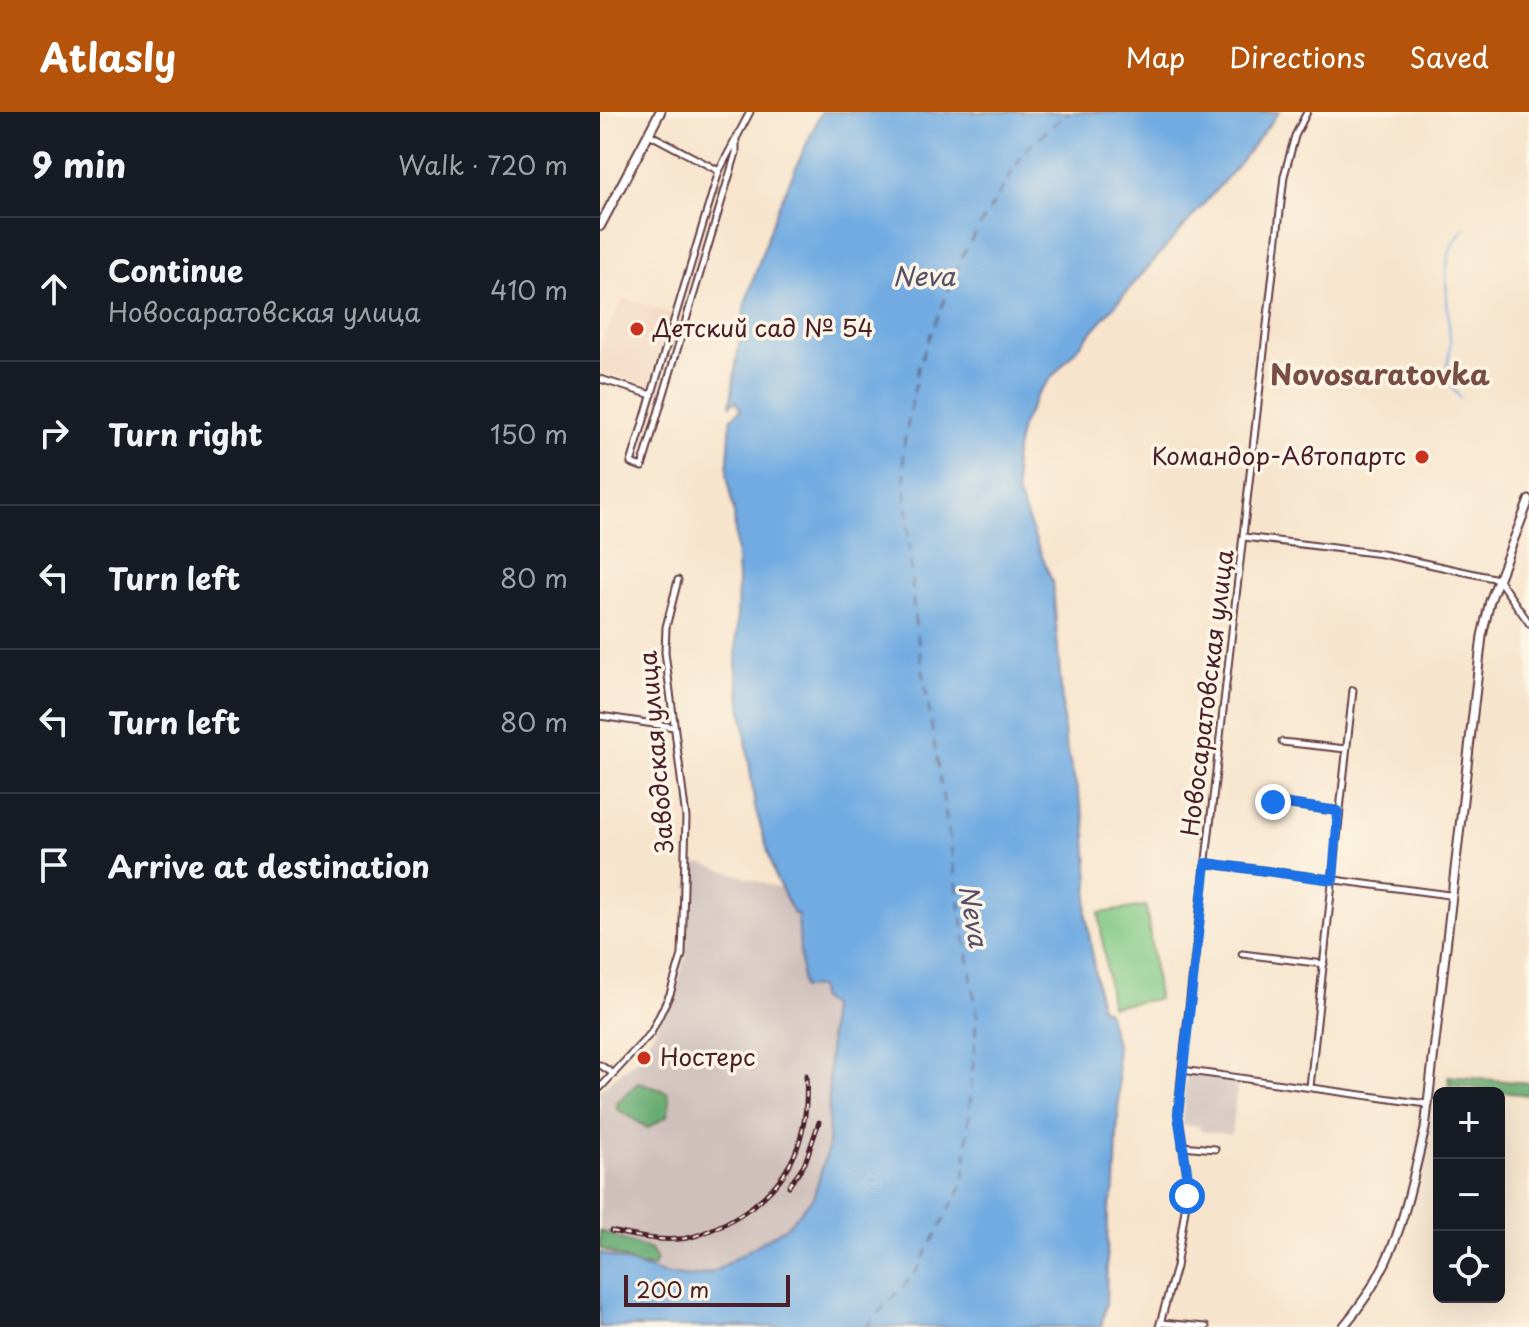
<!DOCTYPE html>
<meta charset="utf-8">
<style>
body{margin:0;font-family:"Playpen Sans",sans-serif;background:#20242c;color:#f1f3f6}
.controls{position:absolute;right:24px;bottom:24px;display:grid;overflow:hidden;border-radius:12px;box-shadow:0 8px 32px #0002}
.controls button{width:72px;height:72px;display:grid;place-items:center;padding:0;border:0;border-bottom:2px solid #363941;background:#171b24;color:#f1f3f6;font:40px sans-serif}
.scale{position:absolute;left:24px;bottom:20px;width:166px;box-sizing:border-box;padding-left:8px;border:4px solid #4a1f2b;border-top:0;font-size:22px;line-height:28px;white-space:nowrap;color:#4a1f2b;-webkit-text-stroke:6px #fcf5e5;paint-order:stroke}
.stop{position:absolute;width:24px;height:24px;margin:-18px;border:6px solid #1a73e8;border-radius:50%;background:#fff}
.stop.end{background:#1a73e8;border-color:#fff;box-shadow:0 2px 8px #0008}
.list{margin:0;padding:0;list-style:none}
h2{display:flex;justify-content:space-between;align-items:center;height:104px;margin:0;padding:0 32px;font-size:34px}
h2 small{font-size:26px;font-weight:400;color:#9ea1a6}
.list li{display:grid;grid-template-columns:52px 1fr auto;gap:24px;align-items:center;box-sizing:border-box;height:144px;padding:0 32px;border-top:2px solid #363941}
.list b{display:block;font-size:30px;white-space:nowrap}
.list p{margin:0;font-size:26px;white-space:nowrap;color:#9ea1a6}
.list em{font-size:26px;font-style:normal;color:#9ea1a6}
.icon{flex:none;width:44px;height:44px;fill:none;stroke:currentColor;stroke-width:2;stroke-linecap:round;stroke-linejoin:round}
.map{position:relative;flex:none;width:929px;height:1215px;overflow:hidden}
header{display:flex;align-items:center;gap:48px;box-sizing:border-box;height:112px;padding:0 40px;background:#b45309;color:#fff}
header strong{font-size:38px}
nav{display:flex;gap:44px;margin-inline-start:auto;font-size:28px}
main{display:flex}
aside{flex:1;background:#171b24}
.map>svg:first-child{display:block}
.built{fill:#f3d4bf}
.industrial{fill:#cfc0bb}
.green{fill:#80c885;stroke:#657458;stroke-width:2}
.forest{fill:#68ac72;stroke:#59664e;stroke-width:2}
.water{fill:#71abe1;stroke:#5e6586;stroke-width:2}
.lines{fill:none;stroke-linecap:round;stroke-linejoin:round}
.stream{stroke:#71abe1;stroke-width:2}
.ferry{stroke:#58506b;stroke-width:2;stroke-dasharray:10 8;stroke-linecap:butt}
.minor-casing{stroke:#643d43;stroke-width:9}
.secondary-casing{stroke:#643d43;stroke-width:11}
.primary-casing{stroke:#643d43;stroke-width:12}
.minor{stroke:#fff;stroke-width:5}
.secondary{stroke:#fff;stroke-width:7}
.primary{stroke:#fff;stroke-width:8}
.rail-casing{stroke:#4a1f2b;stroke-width:5}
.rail{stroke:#fcf5e5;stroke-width:2;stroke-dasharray:6;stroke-linecap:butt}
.route{stroke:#1a73e8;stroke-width:10}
.poi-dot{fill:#c8321e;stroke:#fcf5e5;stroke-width:3}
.labels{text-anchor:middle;stroke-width:7;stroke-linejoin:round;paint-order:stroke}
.poi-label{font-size:24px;fill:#4a1f2b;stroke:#fcf5e5;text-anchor:start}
.street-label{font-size:24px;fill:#4a1f2b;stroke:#fcf5e5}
.water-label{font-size:26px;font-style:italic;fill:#58506b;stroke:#fcf5e5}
.quarter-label{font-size:28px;font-weight:bold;fill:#784d44;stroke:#fcf5e5}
</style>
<header>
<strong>Atlasly</strong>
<nav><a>Map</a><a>Directions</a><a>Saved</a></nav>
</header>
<main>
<aside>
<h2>9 min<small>Walk · 720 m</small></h2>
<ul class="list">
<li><svg class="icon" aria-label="ahead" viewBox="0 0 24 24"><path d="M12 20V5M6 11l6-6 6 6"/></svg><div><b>Continue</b><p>Новосаратовская улица</p></div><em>410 m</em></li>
<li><svg class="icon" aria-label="right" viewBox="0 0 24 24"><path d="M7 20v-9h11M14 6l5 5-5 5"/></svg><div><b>Turn right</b></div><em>150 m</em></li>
<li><svg class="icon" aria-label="left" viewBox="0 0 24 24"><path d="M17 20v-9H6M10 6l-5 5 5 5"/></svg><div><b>Turn left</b></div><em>80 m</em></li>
<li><svg class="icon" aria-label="left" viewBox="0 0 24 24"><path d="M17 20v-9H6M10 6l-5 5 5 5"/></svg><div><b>Turn left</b></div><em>80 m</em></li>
<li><svg class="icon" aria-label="arrive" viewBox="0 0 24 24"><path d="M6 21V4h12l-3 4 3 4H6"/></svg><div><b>Arrive at destination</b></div></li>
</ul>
</aside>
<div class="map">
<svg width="929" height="1215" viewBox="0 0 929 1215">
<rect width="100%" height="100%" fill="#fcf5e5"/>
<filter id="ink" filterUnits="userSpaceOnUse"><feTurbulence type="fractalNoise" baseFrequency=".0125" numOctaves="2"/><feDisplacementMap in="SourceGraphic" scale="16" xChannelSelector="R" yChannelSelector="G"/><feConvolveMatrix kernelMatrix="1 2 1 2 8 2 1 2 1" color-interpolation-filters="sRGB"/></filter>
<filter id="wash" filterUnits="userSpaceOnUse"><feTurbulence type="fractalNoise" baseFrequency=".006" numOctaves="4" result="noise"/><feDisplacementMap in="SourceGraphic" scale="32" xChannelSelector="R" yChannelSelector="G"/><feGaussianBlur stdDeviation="1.8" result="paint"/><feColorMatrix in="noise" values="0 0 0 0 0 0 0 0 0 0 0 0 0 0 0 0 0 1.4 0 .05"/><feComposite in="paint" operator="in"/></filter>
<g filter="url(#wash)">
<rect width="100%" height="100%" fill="#f7e4cc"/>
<path class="built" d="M24 186 71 202 50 273 0 259V233Z"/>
<g class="industrial">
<path d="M101 751 185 778 194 802 198 801 202 875H220L230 894 231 990 228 1036 213 1086 185 1116 113 1160 91 1165 63 1162 0 1141V978L39 945 74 884 86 844 90 757Z"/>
<path d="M587 962 638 968 631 1022 600 1019V1014L582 1013Z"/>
</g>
<path class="green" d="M546 794 558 887 511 894 499 801Z"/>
<g class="forest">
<path d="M848 964 929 971V983L849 973Z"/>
<path d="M39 970 67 980 70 990 67 1004 48 1016 17 997V991Z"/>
<path d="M0 1119 51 1138 57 1148 53 1155 40 1154 0 1136Z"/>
</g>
<path class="water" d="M221 0H679L637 54 438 281 421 315 414 348 417 380 453 472 465 630 485 709 489 770 486 802 500 895 507 899 516 932 519 978 515 1075 508 1100 506 1192 501 1215H0V1141L63 1162 91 1165 113 1160 185 1116 213 1086 228 1036 230 894 220 887 219 875 202 876 198 802H194L175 764 155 695 136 553 138 466 134 401 127 362 131 307 141 297 136 289 130 293 145 192 177 97Z"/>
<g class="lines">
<path class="stream" d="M860 286C856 280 848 272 847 265 845 256 850 244 850 234 851 198 833 141 866 116"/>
<path class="ferry" d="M266 1215 316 1160 364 1070 377 901 314 503 303 337 319 252 362 144 426 37 469 0"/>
</g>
</g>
<g filter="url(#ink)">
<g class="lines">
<defs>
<g id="minor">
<path d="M49 22 119 59"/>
<path d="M136 29V41L42 355 31 351 119 59 150 0"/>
<path d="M0 267 52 283"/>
<path d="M644 425 782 442 898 467 929 511"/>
<path d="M0 604 74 615"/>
<path d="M682 630 746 637"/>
<path d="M673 690 738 699"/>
<path d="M606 751 849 783"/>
<path d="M642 842 724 852"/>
<path d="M0 953 14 962"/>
<path d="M582 958 827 992"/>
<path d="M710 975 753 578"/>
<path d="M0 976 51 921 70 882 82 843 86 706 65 540 66 515 78 468"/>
<path d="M582 1034 615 1037"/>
<path d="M561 1211 606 1215"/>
<path d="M559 1215 576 1155 587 1084 588 1067 578 1002 582 958 684 64 695 24 707 0"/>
</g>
<path id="secondary" d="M743 1215C799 1149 805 1097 825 1017L882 524 890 489 929 388"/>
<path id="primary" d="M0 114 60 0"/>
</defs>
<use href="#minor" class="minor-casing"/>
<use href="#secondary" class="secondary-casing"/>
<use href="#primary" class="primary-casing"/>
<use href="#minor" class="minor"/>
<use href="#secondary" class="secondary"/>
<use href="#primary" class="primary"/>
<defs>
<g id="rail">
<path d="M189 1074 205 1051 219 1010"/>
<path d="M11 1119C33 1124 56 1129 79 1127 95 1126 111 1118 126 1111 188 1078 210 1032 206 963"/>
</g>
</defs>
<use href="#rail" class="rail-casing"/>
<use href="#rail" class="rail"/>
</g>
</g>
<g class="lines" filter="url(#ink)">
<path class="route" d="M587 1084 588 1067 578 1002 606 751 733 768 738 699 673 690"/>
</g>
<g class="poi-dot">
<circle cx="37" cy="217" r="8"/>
<circle cx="822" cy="345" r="8"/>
<circle cx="44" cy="946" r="8"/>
</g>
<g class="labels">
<g class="poi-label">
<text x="53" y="225">Детский сад № 54</text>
<text x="806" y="353" text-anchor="end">Командор-Автопартс</text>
<text x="60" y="954">Ностерс</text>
</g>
<g class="street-label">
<text transform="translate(608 581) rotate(-83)" y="8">Новосаратовская улица</text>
<text transform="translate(57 640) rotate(-95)" y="8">Заводская улица</text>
</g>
<g class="water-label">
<text x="324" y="174">Neva</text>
<text transform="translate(373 804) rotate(80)" y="9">Neva</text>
</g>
<g class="quarter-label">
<text x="780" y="273">Novosaratovka</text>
</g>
</g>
</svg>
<div class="controls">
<button>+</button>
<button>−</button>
<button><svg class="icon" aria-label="locate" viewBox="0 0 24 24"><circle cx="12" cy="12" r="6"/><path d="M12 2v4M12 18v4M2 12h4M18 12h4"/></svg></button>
</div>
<div class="scale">200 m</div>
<div class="stop" style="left:587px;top:1084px"></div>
<div class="stop end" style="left:673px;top:690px"></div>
</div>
</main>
